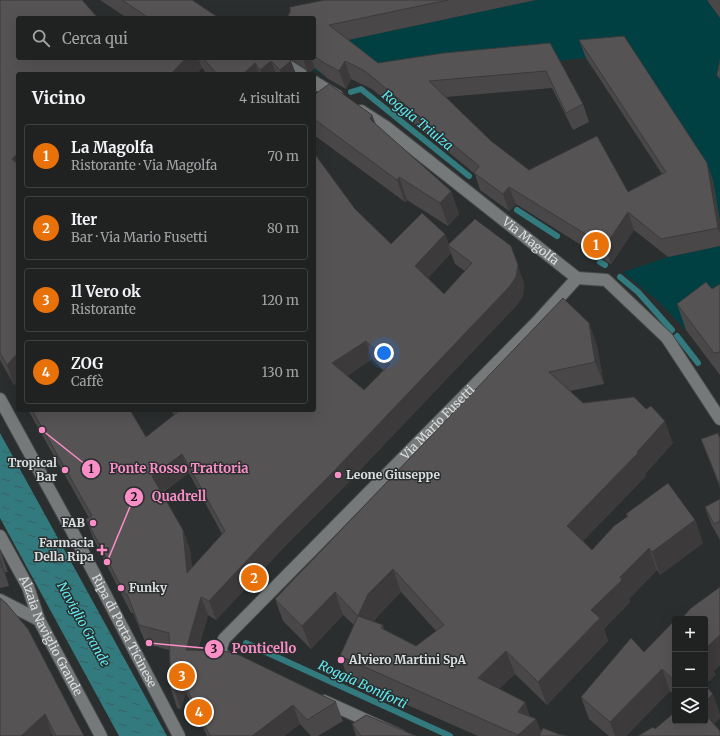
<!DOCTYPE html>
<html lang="it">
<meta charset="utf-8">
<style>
body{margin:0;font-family:Merriweather,serif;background:#282a2a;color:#f1f3f6}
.controls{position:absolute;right:12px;bottom:12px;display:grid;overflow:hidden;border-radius:4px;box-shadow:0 4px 16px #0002}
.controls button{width:36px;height:36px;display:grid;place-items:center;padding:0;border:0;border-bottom:1px solid #3d3f40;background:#202222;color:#f1f3f6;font:20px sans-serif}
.you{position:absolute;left:384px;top:353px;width:14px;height:14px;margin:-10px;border:3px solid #fff;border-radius:50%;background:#1a73e8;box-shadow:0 0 0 6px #1a73e833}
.badge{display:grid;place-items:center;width:26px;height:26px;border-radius:50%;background:#8bbbb9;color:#fff;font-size:13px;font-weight:700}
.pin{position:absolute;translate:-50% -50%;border:2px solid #fff;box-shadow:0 1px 4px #0006}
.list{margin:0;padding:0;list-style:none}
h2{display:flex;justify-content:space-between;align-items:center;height:52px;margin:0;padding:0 16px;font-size:17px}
h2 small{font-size:13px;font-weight:400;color:#a2a4a5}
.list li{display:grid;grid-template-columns:26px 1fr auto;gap:12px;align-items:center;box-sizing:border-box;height:64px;margin:0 8px 8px;padding:0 8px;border:1px solid #3d3f40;border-radius:4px}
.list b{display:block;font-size:15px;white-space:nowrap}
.list p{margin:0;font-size:13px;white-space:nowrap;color:#a2a4a5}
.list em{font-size:13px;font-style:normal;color:#a2a4a5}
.icon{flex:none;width:22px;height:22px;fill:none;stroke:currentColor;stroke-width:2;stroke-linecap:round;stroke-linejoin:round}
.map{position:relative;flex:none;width:720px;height:736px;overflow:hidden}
.search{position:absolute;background:#202222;box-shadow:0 4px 16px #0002;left:16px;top:16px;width:300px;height:44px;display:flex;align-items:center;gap:10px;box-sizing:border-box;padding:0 14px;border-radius:4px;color:#a2a4a5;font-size:15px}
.panel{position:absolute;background:#202222;box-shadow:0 4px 16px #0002;left:16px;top:72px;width:300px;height:340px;border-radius:4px}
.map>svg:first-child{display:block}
.green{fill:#004043}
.water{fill:url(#water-ripples)}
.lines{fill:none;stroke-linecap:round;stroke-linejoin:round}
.stream{stroke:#327a7e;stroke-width:6}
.minor-casing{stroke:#484b4b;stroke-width:14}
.minor{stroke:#757979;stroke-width:12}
.wall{fill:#4a4748;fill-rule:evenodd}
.shaded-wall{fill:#3c3a3b}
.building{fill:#565354;stroke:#3c3a3b;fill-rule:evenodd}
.poi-dot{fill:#fa8fc7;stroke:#2a2e2e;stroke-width:1.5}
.labels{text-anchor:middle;stroke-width:3;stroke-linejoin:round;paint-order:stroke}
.street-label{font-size:12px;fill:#dde0e0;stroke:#2a2e2e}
.poi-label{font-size:12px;font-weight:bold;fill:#dde0e0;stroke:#2a2e2e;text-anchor:end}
.water-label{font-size:13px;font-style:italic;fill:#5febf2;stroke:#2a2e2e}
.leader{fill:none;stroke:#fa8fc7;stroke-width:1.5}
.callout-dot{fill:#fa8fc7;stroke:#2a2e2e;stroke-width:1.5}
.mark-label{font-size:12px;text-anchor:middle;font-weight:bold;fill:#111}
.callout-label{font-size:13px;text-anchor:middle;font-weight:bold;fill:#fa8fc7;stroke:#2a2e2e;stroke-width:3;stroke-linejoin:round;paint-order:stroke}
</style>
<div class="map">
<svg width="720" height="736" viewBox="0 0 720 736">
<defs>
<pattern id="water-ripples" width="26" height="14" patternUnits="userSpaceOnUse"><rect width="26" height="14" fill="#327a7e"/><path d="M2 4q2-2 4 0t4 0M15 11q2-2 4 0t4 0" fill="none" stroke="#396163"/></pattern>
</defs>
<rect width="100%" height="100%" fill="#2a2e2e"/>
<g class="green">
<path d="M536 0H707L720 18V223L631 53 557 61 333 64 325 76 304 64 314 58 315 47Z"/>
<path d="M720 246V305L686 330 658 301 623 272 668 257Z"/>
</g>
<path class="water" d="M0 433 167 736H119L0 518Z"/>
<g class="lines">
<g class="stream">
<path d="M351 92 361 89 469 176"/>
<path d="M517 210 557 236"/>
<path d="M600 262 605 265"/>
<path d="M620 277 638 292 672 330"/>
<path d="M677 336 698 363"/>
<path d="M246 643 450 736"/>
</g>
<defs>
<g id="minor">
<path d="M275 58 301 74"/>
<path d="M314 82 337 96"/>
<path id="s1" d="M361 111 386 127 577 278 606 280 667 338 720 419"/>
<path id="s2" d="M0 399 71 529 179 736"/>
<path id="s3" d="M0 536 28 587 39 620 101 736"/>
<path d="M0 600 39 620"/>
<path id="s4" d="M232 660 222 655 221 648 224 639 537 322 577 278"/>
<path d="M324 701 401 736"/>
</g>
</defs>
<use href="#minor" class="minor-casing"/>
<use href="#minor" class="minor"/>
</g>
<g class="wall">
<path d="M0 0 18 58H286L296 74H207L202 68 196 74H18V388L16 383 14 385 0 360Z"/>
<path d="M100 0H192L219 18H127Z"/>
<path d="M325 0H536L348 40 378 63 550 43 583 104 589 122 573 130 552 88 446 97 491 141 529 170 628 192 662 174 586 58 579 40 713 180 720 222V246L668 257 634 230 611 264 516 204 509 211 480 190 475 174 372 89 351 79 346 89 327 78 315 68 308 73 305 68 289 58H314V18Z"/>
<path d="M707 0H720V18Z"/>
<path d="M314 95 372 115 376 125 451 191 459 214 448 226 407 200 405 202 314 135Z"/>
<path d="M355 209 391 244 449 245 511 246 524 284 523 296 517 305 342 489 287 544 216 620 208 615 198 650 336 702 343 721 318 736H311L300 724 284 736H207L186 692 181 709 177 708 171 689 169 650 146 644 133 613H131L93 538 86 519 89 518 28 410H130L146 437 174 415 170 410H314ZM451 253 455 264 465 271 444 294 428 278ZM372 359 383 370 364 390 347 376ZM189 473 222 534 192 568 190 549 183 530 162 493Z"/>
<path d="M720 285V375L686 330 677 304Z"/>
<path d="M589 323 597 346 604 384 570 391 583 403 673 443 645 474 646 476 583 541 592 550 627 517 626 514 695 520 703 543 660 575 657 570 629 599 630 602 604 629 608 641 547 705 515 674 499 689 525 702 529 716 536 719 541 732 558 734 567 736H478L348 679 340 656 354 625 343 615 311 649 283 621 275 599ZM401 592 436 631 416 646 384 630 383 625 374 622 377 617Z"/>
<path d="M720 438V488L701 439Z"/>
<path d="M720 499V540L711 524 705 507Z"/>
<path d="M0 550 8 572H5L9 586 0 588Z"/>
<path d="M0 598 84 736H53L52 734 50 736H0Z"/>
<path d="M675 620V695L670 691 626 736H609L589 719 581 697 644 652Z"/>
<path d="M352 724 416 736H356Z"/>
</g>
<g class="shaded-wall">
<path d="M186 58H198L202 68 196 74H171Z"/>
<path d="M303 58H311L315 68 308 73Z"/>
<path d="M271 61 276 74H262L260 70Z"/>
<path d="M291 61 296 74H281L280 70Z"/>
<path d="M345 61 351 79 346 89 339 71Z"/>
<path d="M255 63 259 74H243Z"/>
<path d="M372 115 381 138 370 119Z"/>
<path d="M18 153V174L12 159Z"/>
<path d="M707 163 713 180 720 222V234L718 228Z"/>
<path d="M399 177 407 200 405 202 397 180Z"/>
<path d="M509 187 516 204 509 211 503 194Z"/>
<path d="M451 191 459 214 448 226 440 203Z"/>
<path d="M628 212 634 230 611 264 605 246Z"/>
<path d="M445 234 450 246 448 245 451 253 422 285 415 266Z"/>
<path d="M511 246 524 284 523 296 517 305 342 489 287 544 216 620 209 601Z"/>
<path d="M589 323 597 346 604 384 595 362Z"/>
<path d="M366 341 372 359 339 382 332 363Z"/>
<path d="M18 353V381L14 385 7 365Z"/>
<path d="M665 421 673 443 645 474 646 476 576 548 567 526 637 452Z"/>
<path d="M182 454 189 473 159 494 152 476Z"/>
<path d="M695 520 703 543 660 575 652 552Z"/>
<path d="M183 530 190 549 194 592 187 573Z"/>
<path d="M649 548 657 570 629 599 630 602 604 629 608 641 547 705 538 682 591 610 620 577Z"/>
<path d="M0 558 5 572 9 586 2 567Z"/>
<path d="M393 569 401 592 377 617 366 638 358 616 368 594Z"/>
<path d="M335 592 343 615 311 649 302 626Z"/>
<path d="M201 597 208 615 192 669 186 650Z"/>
<path d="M720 635V665L714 671 716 675 705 685V649Z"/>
<path d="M506 651 515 674 486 701 478 678Z"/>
<path d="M662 669 670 691 626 736H615L610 722Z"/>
<path d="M179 673 186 692 181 709 174 690Z"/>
<path d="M713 694 720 714V718L712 726 705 716V702Z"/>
<path d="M525 702 532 722 536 719 542 736H518V712Z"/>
<path d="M293 705 300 724 284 736H252Z"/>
<path d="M45 714 52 734 50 736H21Z"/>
</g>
<g class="building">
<path d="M0 0H82L98 18H18V58H186L171 74H18V153L12 159 18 164V353L7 365 0 353Z"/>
<path d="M122 0H192L219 18H148H149Z"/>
<path d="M325 0H448L329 25 378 63 444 53 550 43 583 104 566 113 546 71 429 81 491 141 529 170 597 136 628 192 666 172 579 40 624 36 707 163 718 228 661 239 628 212 605 246 509 187 503 194 474 173 479 166 365 71 345 61 339 71 321 61 314 55V18H287L290 12V7Z"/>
<path d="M203 58H286L291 61 280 70 271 61 260 70 255 63 243 74H217Z"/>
<path d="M720 60V79L717 75Z"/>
<path d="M329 84 372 115 370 119 451 191 440 203 399 177 397 180 314 119V95Z"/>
<path d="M314 153 355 209 391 244 422 213 445 234 415 266 444 294 472 263 448 245 475 219 511 246 518 265 516 277 510 286 335 470 280 525 209 601 201 597 186 650 221 651 235 653 336 702 307 720 293 705 252 736H210L179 673 174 690 171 689 169 633 139 625 127 594H125L86 519 92 516 32 410H130L146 437 179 411 178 410H314ZM366 341 390 364 364 390 332 363ZM182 454 225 531 187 573 183 530 152 476Z"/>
<path d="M706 282 712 289 720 284V352L714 353 677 304Z"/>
<path d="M563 298 589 323 595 362 549 372 583 403 634 397 646 409 651 406 665 421 637 452 638 453 567 526 592 550 614 526 628 516 626 514 668 483 695 520 652 552 649 548 620 577 622 580 591 610 600 618 538 682 506 651 478 678 525 702 518 712 536 719 518 735 340 656 358 616 335 592 302 626 275 599ZM393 569 444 625 416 646 381 628 383 625 358 616 368 594Z"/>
<path d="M18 380V386L16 382Z"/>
<path d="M718 433 720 438V486L701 439Z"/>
<path d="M720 499V521L714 524 705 507Z"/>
<path d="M0 559 2 567H0Z"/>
<path d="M720 587V635L705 649 708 653 705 655V619H681L691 608Z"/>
<path d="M0 598 6 603 28 629 84 736H56L45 714 21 736H0Z"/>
<path d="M675 620V681L662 669 610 722 581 697 631 638 644 652Z"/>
<path d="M705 685 713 694 705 702Z"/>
<path d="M675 712V721H705V714L720 731V736H638L653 727 655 729Z"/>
<path d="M366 715 416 736H361L352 724Z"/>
<path d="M543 728 558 734 567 736H539Z"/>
</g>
<g class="poi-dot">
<circle cx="65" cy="470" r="4"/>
<circle cx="338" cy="475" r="4"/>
<circle cx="93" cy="523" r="4"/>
<path d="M100 544h4v4h4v4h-4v4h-4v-4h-4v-4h4z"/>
<circle cx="121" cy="588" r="4"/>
<circle cx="341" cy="660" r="4"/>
</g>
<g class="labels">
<g class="street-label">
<text dy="4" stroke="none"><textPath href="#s1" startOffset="214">Via Magolfa</textPath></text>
<text dy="4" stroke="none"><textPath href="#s4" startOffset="332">Via Mario Fusetti</textPath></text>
<text dy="4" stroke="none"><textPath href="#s2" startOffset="263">Ripa di Porta Ticinese</textPath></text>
<text dy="4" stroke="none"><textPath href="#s3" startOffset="112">Alzaia Naviglio Grande</textPath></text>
</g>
<g class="poi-label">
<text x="57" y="467">Tropical<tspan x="57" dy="14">Bar</tspan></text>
<text x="346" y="479" text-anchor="start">Leone Giuseppe</text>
<text x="85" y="527">FAB</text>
<text x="94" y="547">Farmacia<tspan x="94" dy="14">Della Ripa</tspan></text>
<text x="129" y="592" text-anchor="start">Funky</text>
<text x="349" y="664" text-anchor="start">Alviero Martini SpA</text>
</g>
<g class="water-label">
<text transform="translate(418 120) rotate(39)" y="5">Roggia Triulza</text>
<text transform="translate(84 624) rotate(61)" y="5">Naviglio Grande</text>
<text transform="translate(363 684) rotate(25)" y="5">Roggia Boniforti</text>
</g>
</g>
<path class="leader" d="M42 430L91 469M107 562L134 497M149 643L214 649"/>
<g class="callout-dot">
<circle cx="42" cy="430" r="4"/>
<circle cx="107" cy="562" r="4"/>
<circle cx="149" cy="643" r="4"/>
<circle cx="91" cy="469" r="10"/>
<circle cx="134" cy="497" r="10"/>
<circle cx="214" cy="649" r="10"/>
</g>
<g class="mark-label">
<text x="91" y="473">1</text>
<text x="134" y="501">2</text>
<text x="214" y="653">3</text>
</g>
<g class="callout-label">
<text x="179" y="473">Ponte Rosso Trattoria</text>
<text x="179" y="501">Quadrell</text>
<text x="264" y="653">Ponticello</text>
</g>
</svg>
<div class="controls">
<button>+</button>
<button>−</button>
<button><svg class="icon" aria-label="layers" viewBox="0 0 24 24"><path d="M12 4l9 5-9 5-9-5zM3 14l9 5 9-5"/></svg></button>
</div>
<div class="you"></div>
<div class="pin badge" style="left:596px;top:245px;background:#e8710a">1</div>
<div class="pin badge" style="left:254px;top:578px;background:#e8710a">2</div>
<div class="pin badge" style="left:182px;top:676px;background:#e8710a">3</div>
<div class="pin badge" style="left:199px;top:712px;background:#e8710a">4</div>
<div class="search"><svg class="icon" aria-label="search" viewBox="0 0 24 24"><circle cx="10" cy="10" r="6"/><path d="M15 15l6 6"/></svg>Cerca qui</div>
<section class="panel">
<h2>Vicino<small>4 risultati</small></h2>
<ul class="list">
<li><span class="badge" style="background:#e8710a">1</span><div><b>La Magolfa</b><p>Ristorante · Via Magolfa</p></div><em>70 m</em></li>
<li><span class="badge" style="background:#e8710a">2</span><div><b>Iter</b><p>Bar · Via Mario Fusetti</p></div><em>80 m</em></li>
<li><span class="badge" style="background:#e8710a">3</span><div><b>Il Vero ok</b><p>Ristorante</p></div><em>120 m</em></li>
<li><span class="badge" style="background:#e8710a">4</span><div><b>ZOG</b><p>Caffè</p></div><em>130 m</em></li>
</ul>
</section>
</div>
